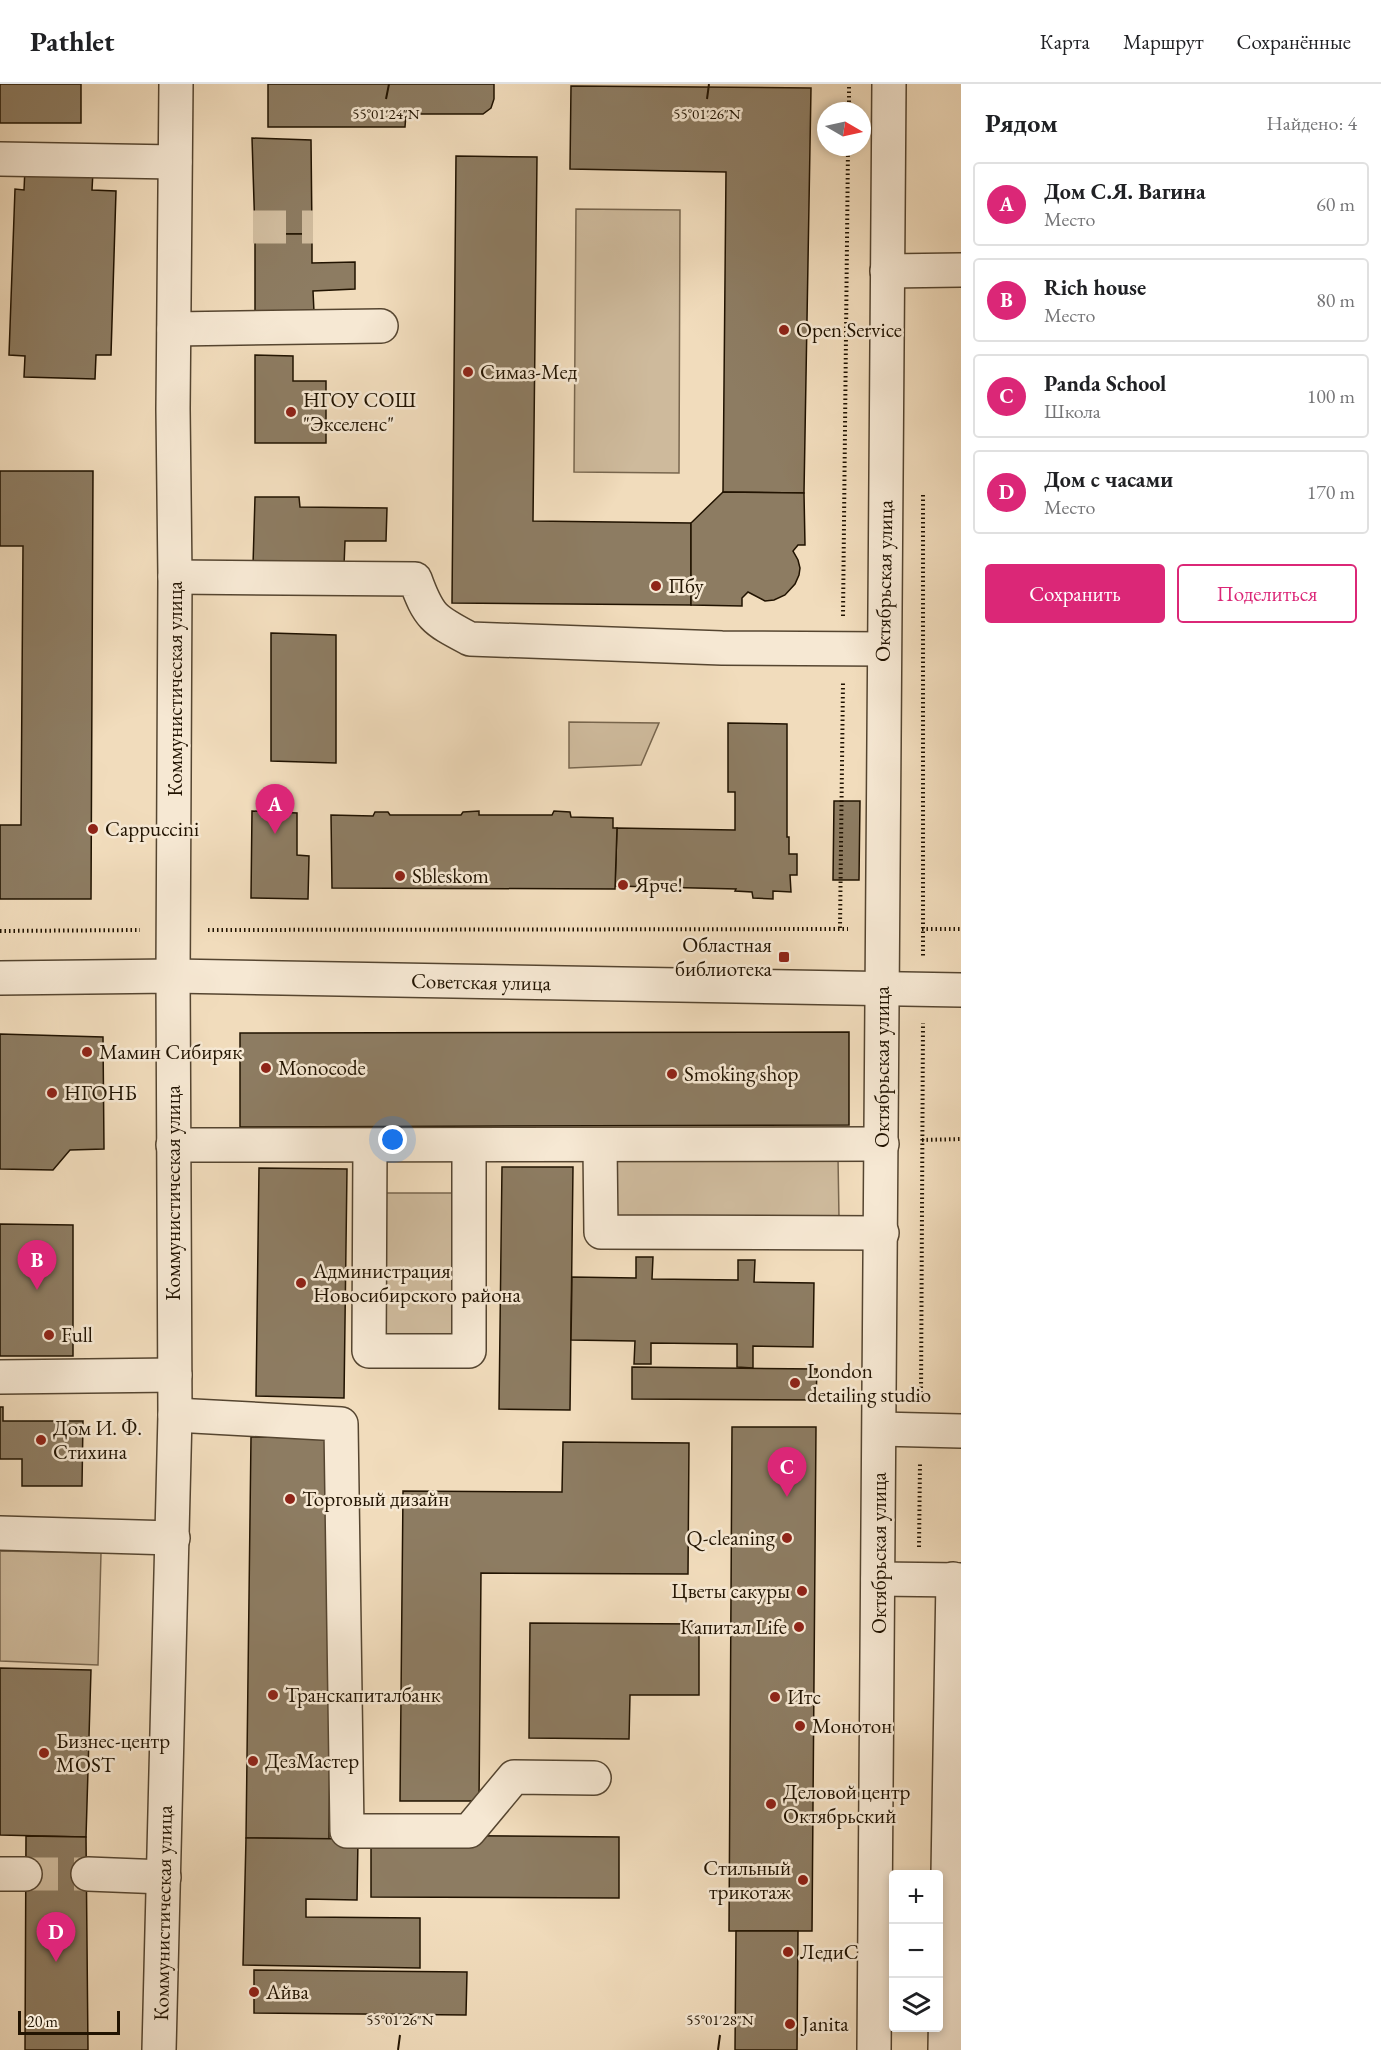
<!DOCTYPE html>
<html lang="ru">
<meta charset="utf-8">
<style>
body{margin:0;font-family:"EB Garamond",serif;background:#f2f2f2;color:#202124}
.controls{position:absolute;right:18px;bottom:18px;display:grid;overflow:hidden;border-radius:6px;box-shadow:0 3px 9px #0003}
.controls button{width:54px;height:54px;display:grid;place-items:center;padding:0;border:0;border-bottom:2px solid #e0e0e0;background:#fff;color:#202124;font:30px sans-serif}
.compass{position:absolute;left:817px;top:18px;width:54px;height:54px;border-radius:50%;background:#fff;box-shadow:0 3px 9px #0003;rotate:99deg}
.scale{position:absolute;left:18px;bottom:15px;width:102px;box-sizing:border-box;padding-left:6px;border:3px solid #211301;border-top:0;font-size:16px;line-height:21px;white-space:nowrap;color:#211301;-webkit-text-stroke:4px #f6e8d3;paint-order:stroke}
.you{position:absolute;left:393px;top:1056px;width:21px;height:21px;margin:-15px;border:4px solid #fff;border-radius:50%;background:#1a73e8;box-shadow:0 0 0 9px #1a73e833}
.badge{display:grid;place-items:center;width:39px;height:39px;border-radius:50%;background:#db2777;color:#fff;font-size:20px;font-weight:700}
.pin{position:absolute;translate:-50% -50px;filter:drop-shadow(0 2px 3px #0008)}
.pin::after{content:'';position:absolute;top:32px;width:21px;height:18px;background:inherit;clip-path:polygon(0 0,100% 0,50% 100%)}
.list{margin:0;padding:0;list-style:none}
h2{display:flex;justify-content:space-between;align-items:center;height:78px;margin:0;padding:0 24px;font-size:26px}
h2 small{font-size:20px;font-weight:400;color:#757577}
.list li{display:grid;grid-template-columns:39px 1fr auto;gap:18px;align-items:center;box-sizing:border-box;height:84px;margin:0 12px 12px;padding:0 12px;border:2px solid #e0e0e0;border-radius:6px}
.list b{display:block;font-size:22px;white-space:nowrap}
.list p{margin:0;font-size:20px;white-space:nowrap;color:#757577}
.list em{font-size:20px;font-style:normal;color:#757577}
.actions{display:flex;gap:12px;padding:18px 24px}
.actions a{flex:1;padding:14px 0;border:2px solid #db2777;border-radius:6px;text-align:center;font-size:21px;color:#db2777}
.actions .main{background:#db2777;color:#fff}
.icon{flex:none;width:33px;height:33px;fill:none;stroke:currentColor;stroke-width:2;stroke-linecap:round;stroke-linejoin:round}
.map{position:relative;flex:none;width:961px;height:1966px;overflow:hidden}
header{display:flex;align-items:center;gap:36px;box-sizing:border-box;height:84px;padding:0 30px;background:#fff;border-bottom:2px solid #e0e0e0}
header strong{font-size:28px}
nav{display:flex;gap:33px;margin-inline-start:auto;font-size:21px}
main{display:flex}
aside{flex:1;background:#fff}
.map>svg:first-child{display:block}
.green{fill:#ceba9c;stroke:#78664e;stroke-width:1.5}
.building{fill:#8d7c62;stroke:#211301;stroke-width:1.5}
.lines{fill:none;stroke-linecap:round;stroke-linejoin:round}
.minor-tunnel{stroke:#d2bea0;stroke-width:33;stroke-dasharray:33 16;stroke-linecap:butt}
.minor-casing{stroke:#554530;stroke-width:36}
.path{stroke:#211301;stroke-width:4;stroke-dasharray:1.5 3;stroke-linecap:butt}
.minor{stroke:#f6e8d3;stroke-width:33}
.ticks{fill:none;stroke:#211301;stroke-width:2}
.poi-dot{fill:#8f2418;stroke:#f6e8d3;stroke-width:2}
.labels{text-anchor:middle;stroke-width:5;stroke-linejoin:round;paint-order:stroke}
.poi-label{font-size:21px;fill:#211301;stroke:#f6e8d3;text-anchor:start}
.street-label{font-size:21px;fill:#211301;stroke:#f6e8d3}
.ticks-label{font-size:15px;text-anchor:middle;fill:#211301;stroke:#f6e8d3;stroke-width:5;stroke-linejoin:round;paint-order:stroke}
</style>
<header>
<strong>Pathlet</strong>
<nav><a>Карта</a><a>Маршрут</a><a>Сохранённые</a></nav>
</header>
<main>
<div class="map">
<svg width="961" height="1966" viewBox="0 0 961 1966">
<rect width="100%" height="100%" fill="#f1dcbc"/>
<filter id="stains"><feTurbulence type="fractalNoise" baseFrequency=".00333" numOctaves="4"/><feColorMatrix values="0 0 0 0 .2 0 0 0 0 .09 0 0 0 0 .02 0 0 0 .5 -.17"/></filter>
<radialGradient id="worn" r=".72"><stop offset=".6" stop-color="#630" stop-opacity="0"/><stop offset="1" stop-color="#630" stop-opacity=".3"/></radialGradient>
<g class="green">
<path d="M576 125 680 126 679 389 574 388Z"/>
<path d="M569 638 659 639 641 681 569 684Z"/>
<path d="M838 1073 839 1134 615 1136 614 1075Z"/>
<path d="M370 1109H469V1267H369Z"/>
<path d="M0 1467 101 1469 98 1581 0 1577Z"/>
</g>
<g class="building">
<rect x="0" y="0" width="81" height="39"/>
<path d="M268 0H494V15L491 24 483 30H406L405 43H268Z"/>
<path d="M571 2 811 4 804 409 723 408 726 88 570 85Z"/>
<path d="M252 54 311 56 312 150H255Z"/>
<path d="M456 72 537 73 533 437 691 439V521L452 519Z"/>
<path d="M25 84 93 87 92 106 116 107 111 271H96L95 295 24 293 25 272 9 271 15 105 24 106Z"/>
<path d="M255 150H312V179L355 178V205L313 207 314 228 255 229Z"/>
<path d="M255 271 293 272V297H326V359H255Z"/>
<path d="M0 387H93L91 815H0V741H21L23 462H0Z"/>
<path d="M723 408 804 409 805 461H798L793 467 798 476 800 484 799 491 795 500 785 511 774 516 765 517 748 508 742 514V522L691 521V439Z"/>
<path d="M255 413H299L300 423 387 424 386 457H345L344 482 253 481Z"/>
<path d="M271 549 336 551V679L271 677Z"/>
<path d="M728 639 787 640V753H789V770H797V791H790L791 808 773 807V815L753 814 752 808 735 807 736 805 615 802 617 744 735 746V708H728Z"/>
<path d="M834 717H860L859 796H833Z"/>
<path d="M252 727 297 729V771L309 772 308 815 251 814Z"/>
<path d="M479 727V731H552L554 727 570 728 571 733 613 734V744H617L615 805 332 804 331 731 373 732 375 728H388L390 731H461L463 728Z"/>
<path d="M849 948V1041L240 1043V949Z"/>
<path d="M0 950 103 953 104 1065 70 1066 53 1086 0 1085Z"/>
<path d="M502 1083H573L570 1326 499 1325Z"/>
<path d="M259 1084 347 1085 344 1314 256 1312Z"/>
<path d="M0 1140 73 1141V1272H0Z"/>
<path d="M636 1173H653L652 1195 738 1196V1176H755L754 1198 814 1199 813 1263 753 1262V1284L737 1283V1260L651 1259V1280H634L635 1257 571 1256 572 1193 636 1194Z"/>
<path d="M632 1283 817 1285 816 1316 632 1315Z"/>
<path d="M0 1323H3V1337H83L82 1402H22V1375H0Z"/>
<path d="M732 1343H816L812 1847H729Z"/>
<path d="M251 1353 333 1354 329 1755 246 1754Z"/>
<path d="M563 1358 689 1359 688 1490 481 1489 479 1717H400L403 1407 562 1408Z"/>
<path d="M530 1539 699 1540V1611H630L629 1655 529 1654Z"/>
<path d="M0 1584 91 1586 86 1753 0 1751Z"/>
<path d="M371 1751 619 1753V1814L371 1813Z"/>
<path d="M26 1752 86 1753 88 1966H25Z"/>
<path d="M246 1754 358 1755 357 1816 306 1815V1833L420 1834V1884L243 1881Z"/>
<path d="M736 1847H798L797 1966H735Z"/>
<path d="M254 1886 467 1888 466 1931 254 1929Z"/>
</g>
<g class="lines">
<g class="minor-tunnel">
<path d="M253 143H313"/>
<path d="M25 1790H88"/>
</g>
<defs>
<g id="minor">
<path d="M0 75 175 78"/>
<path d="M887 187 961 186"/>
<path d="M174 245 381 242"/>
<path d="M175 493 415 495C429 534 434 536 470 555L722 564 884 565"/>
<path d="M0 894 173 892 961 906"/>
<path d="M173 1061 882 1060"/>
<path d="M370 1062 369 1267H469V1062"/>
<path d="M600 1062 601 1148 882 1149"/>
<path d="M0 1293 175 1291"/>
<path d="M175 1331 341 1340 347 1747H469L514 1693 594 1694"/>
<path d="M880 1345 961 1347"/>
<path d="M0 1449 173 1454"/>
<path d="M878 1495 961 1496"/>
<path d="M0 1790H25"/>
<path d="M88 1790 164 1793"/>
<path d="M159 1966 175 1331 173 892 175 493 173 325 176 0"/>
<path d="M874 1966 889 0"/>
<path d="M945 1966 953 1495"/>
</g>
</defs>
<use href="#minor" class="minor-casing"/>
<g class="path">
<path d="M849 27V0"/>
<path d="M923 411V872"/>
<path d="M843 532 848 63"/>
<path d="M840 844 843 599"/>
<path d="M922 845H961"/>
<path d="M208 846 848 845"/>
<path d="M0 847 140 846"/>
<path d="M922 1056 961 1055"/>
<path d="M921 1313 923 939"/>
<path d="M919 1463 920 1380"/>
</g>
<use href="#minor" class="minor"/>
</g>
<path class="ticks" d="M386 15 389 0M707 15 709 0M398 1966 400 1951M718 1966 720 1951"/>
<g class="poi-dot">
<circle cx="784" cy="246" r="6"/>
<circle cx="468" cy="288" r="6"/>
<circle cx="291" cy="328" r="6"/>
<circle cx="656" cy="502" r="6"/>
<circle cx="93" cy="745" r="6"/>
<circle cx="400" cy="792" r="6"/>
<circle cx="623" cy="801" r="6"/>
<rect x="778" y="867" width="12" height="12" rx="3"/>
<circle cx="87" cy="968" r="6"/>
<circle cx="266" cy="984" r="6"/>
<circle cx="672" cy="990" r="6"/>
<circle cx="52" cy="1009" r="6"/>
<circle cx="301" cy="1199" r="6"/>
<circle cx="49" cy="1251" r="6"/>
<circle cx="795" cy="1299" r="6"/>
<circle cx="41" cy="1356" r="6"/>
<circle cx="290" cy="1415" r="6"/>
<circle cx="787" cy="1454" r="6"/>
<circle cx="802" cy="1507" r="6"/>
<circle cx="799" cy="1543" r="6"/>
<circle cx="273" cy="1611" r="6"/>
<circle cx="775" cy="1613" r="6"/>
<circle cx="800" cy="1642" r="6"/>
<circle cx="44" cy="1669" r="6"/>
<circle cx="253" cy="1677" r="6"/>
<circle cx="771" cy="1720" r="6"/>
<circle cx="803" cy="1796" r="6"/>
<circle cx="788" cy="1868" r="6"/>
<circle cx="254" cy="1908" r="6"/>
<circle cx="790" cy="1940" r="6"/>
</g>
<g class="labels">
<g class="poi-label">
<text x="796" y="253">Open Service</text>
<text x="480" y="295">Симаз-Мед</text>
<text x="303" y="323">НГОУ СОШ<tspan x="303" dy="24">"Экселенс"</tspan></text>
<text x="668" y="509">Пбу</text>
<text x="105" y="752">Cappuccini</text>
<text x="412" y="799">Sbleskom</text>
<text x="635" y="808">Ярче!</text>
<text x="772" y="868" text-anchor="end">Областная<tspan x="772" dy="24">библиотека</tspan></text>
<text x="99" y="975">Мамин Сибиряк</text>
<text x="278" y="991">Monocode</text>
<text x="684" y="997">Smoking shop</text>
<text x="64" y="1016">НГОНБ</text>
<text x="313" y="1194">Администрация<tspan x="313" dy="24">Новосибирского района</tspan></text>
<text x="61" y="1258">Full</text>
<text x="807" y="1294">London<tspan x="807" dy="24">detailing studio</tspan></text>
<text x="53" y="1351">Дом И. Ф.<tspan x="53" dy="24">Стихина</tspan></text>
<text x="302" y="1422">Торговый дизайн</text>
<text x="775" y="1461" text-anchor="end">Q-cleaning</text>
<text x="790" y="1514" text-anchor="end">Цветы сакуры</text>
<text x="787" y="1550" text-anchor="end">Капитал Life</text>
<text x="285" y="1618">Транскапиталбанк</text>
<text x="787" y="1620">Итс</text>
<text x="812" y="1649">Монотон</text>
<text x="56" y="1664">Бизнес-центр<tspan x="56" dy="24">MOST</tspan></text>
<text x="265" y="1684">ДезМастер</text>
<text x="783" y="1715">Деловой центр<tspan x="783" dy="24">Октябрьский</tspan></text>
<text x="791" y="1791" text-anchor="end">Стильный<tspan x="791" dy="24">трикотаж</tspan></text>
<text x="800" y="1875">ЛедиС</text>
<text x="266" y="1915">Айва</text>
<text x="802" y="1947">Janita</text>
</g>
<g class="street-label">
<text transform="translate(884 497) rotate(-89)" y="7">Октябрьская улица</text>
<text transform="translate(175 605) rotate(-90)" y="7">Коммунистическая улица</text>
<text transform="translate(481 898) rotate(1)" y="7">Советская улица</text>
<text transform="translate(882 983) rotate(-90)" y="7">Октябрьская улица</text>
<text transform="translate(173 1109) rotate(-90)" y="7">Коммунистическая улица</text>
<text transform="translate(879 1469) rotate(-90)" y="7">Октябрьская улица</text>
<text transform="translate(163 1829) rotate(-89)" y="7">Коммунистическая улица</text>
</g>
</g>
<g class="ticks-label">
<text x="386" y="35">55°01'24"N</text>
<text x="707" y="35">55°01'26"N</text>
<text x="400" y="1941">55°01'26"N</text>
<text x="720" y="1941">55°01'28"N</text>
</g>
<rect width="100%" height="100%" filter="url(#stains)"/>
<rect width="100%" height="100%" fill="url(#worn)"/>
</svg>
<div class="controls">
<button>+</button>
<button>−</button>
<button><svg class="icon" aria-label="layers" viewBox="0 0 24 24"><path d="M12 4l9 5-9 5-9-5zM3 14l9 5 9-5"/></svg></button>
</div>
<svg class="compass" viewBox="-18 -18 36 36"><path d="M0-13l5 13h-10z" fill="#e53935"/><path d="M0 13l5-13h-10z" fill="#757577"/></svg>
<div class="scale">20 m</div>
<div class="you"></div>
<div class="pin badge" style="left:275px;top:750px">A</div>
<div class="pin badge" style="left:37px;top:1206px">B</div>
<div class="pin badge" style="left:787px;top:1413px">C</div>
<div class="pin badge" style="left:56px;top:1878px">D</div>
</div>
<aside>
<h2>Рядом<small>Найдено: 4</small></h2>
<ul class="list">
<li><span class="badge">A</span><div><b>Дом С.Я. Вагина</b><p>Место</p></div><em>60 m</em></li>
<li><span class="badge">B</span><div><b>Rich house</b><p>Место</p></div><em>80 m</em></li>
<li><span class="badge">C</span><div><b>Panda School</b><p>Школа</p></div><em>100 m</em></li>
<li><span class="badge">D</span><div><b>Дом с часами</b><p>Место</p></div><em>170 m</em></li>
</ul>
<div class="actions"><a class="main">Сохранить</a><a>Поделиться</a></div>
</aside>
</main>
